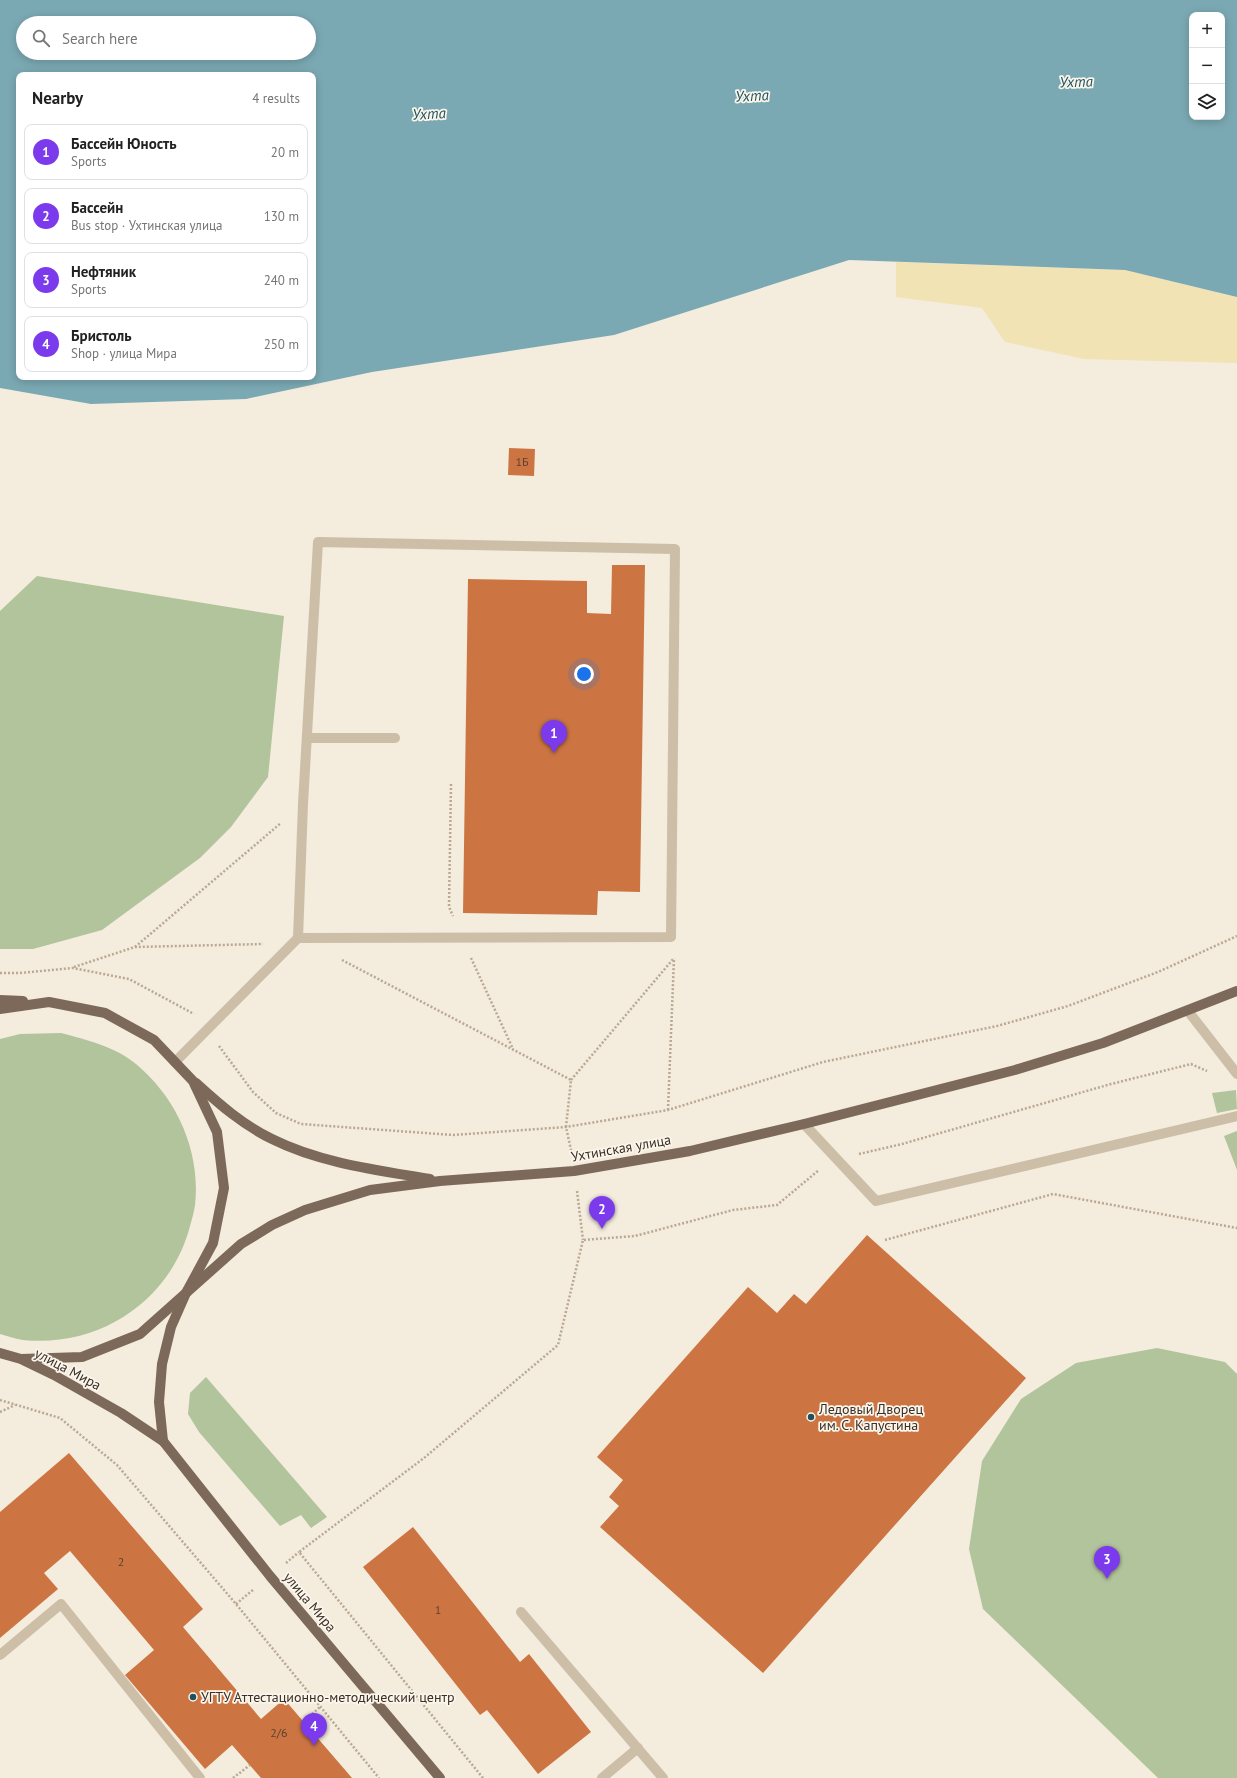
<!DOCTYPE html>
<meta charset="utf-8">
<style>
body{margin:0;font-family:"PT Sans",sans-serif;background:#f6f6f6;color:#222}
.controls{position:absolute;right:12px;top:12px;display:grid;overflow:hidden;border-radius:8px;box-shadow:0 2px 10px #0003}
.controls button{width:36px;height:36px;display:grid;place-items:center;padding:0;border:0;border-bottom:1px solid #e0e0e0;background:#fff;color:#222;font:20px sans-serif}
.you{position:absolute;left:584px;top:674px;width:14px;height:14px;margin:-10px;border:3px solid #fff;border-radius:50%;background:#1a73e8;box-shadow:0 0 0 6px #1a73e833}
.badge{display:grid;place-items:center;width:26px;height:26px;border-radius:50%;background:#7c3aed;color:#fff;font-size:13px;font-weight:700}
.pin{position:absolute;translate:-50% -33px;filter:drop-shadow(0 1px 2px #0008)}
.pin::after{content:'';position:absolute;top:21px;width:14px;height:12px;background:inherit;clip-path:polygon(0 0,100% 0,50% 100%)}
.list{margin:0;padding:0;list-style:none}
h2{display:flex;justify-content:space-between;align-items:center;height:52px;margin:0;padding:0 16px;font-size:17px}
h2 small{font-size:13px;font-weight:400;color:#767676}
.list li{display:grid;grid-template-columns:26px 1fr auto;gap:12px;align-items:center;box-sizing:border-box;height:56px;margin:0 8px 8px;padding:0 8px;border:1px solid #e0e0e0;border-radius:8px}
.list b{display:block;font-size:15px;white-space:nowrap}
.list p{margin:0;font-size:13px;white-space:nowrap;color:#767676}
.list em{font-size:13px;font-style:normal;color:#767676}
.icon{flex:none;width:22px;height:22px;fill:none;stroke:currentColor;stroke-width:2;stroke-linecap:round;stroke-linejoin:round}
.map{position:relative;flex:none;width:1237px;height:1778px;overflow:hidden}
.search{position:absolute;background:#fff;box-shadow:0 2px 10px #0003;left:16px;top:16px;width:300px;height:44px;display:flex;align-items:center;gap:10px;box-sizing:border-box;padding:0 14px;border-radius:22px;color:#767676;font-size:15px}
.panel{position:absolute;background:#fff;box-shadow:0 2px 10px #0003;left:16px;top:72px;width:300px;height:308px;border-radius:8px}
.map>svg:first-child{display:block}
.green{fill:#b2c49c}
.sand{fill:#f1e3b3}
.water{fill:#7ba9b3;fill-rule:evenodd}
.building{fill:#cc7543}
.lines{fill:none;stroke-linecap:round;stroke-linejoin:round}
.path{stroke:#b9a892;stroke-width:2.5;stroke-dasharray:2 2;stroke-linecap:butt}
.minor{stroke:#cdbea8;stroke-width:10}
.major{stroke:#7c6959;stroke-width:10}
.poi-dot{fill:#1c515e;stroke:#fbf5ea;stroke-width:1.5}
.labels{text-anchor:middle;stroke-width:3.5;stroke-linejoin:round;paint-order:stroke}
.number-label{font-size:12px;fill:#5e4130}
.street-label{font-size:14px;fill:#3a3029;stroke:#fbf5ea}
.poi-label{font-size:14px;fill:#3a3029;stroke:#fbf5ea;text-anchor:start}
.water-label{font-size:15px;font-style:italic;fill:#1c515e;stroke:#fbf5ea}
</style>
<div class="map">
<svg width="1237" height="1778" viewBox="0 0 1237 1778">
<rect width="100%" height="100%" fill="#f4ecdd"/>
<g class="green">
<path d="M37 576 284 616 268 777 231 827 200 858 102 930 33 949H0V611Z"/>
<path d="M61 1033C87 1040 114 1046 136 1064 177 1098 201 1152 195 1205 194 1212 192 1219 190 1226 171 1300 100 1348 23 1340 16 1339 8 1336 0 1334V1039L20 1034Z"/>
<path d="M1236 1090 1237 1109 1217 1113 1212 1093Z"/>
<path d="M1237 1131V1170L1224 1136Z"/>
<path d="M1157 1348 1225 1362 1237 1374V1778H1158L983 1609 969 1549 982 1461 1021 1399 1076 1363Z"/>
<path d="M206 1377 327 1517 311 1528 301 1515 280 1526 199 1432 188 1414 190 1393Z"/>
</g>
<path class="sand" d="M896 262 1125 270 1237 297V363L1084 359 1005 342 982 308 896 297Z"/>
<path class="water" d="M0 0H1237V297L1125 270 849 260 614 335 372 372 246 399 91 404 0 388ZM1192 15H1222V117H1192ZM23 23H309V53H23ZM19 75H313V377H19Z"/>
<g class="building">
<path d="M509 448 535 449 534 476 508 475Z"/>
<path d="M612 565H645L640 892 598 891 597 915 463 913 468 579 587 581V613L611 614Z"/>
<path d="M867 1235 1026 1378 763 1673 600 1527 619 1506 609 1497 623 1480 597 1457 748 1287 777 1313 794 1294 806 1304Z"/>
<path d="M69 1453 203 1609 183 1627 261 1719 284 1699 352 1778H261L232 1745 205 1769 125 1675 154 1650 70 1551 44 1573 58 1589 0 1638V1512Z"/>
<path d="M413 1527 520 1662 529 1654 591 1732 538 1774 487 1710 480 1715 363 1567Z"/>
</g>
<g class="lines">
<g class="path">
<path d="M451 784 449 907 453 916"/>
<path d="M135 947 281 823"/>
<path d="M471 958 513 1049"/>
<path d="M342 960 571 1080 566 1127 571 1150"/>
<path d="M74 967 135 947 263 944"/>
<path d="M0 973H20L73 968 129 979 194 1014"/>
<path d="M219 1046 253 1092 276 1113 301 1124 453 1135 566 1127 668 1110 823 1062 997 1026 1068 1006 1158 972 1237 936"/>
<path d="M571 1080 674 958"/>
<path d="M668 1110 674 958"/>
<path d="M859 1154 902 1144 1111 1084 1191 1064 1207 1071"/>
<path d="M577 1191 583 1240"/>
<path d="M885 1240 1053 1194 1237 1228"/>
<path d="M0 1400 60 1418 117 1465 236 1604 379 1778"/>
<path d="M0 1412 15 1405"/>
<path d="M286 1563 299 1552"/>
<path d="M236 1604 254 1589"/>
<path d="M303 1722 320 1707"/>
<path d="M233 1778 250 1765"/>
<path d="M483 1778 299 1552 424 1458 558 1345 583 1240 635 1236 733 1210 777 1205 819 1170"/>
</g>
<g class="minor">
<path d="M307 738H395"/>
<path d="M1188 1011 1237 1074"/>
<path d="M175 1062 298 938 303 804 318 542 675 549 671 937 298 938"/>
<path d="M804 1124 876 1201 1237 1116"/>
<path d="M521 1612 663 1778"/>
<path d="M0 1655 61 1604 200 1778"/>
<path d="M602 1778 638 1748"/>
</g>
<g class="major">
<path d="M0 1000 23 1001"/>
<path d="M0 1009 49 1002 105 1013 154 1040 193 1081 217 1132 224 1188 213 1243 186 1293 140 1334 82 1357 21 1359 0 1353"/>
<path d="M196 1083C219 1104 243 1125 272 1139 320 1163 377 1170 430 1179"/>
<path d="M23 1360 54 1375 121 1413 163 1441 270 1576 440 1778"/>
<path d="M163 1441 159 1402 162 1364 171 1327 186 1293 241 1244 272 1225 305 1210 370 1190 440 1181 574 1171 690 1151 804 1124 1015 1070 1103 1043 1237 991"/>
</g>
</g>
<g class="poi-dot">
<circle cx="811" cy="1417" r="4"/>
<circle cx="193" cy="1697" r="4"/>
</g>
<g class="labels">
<g class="number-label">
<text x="522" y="466">1Б</text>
<text x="121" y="1566">2</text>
<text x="438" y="1614">1</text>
<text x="279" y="1737">2/6</text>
</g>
<g class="street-label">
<text transform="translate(621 1148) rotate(-10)" y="5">Ухтинская улица</text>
<text transform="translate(68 1369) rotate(28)" y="5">улица Мира</text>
<text transform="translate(310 1602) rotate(50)" y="5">улица Мира</text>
</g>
<g class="poi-label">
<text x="819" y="1414">Ледовый Дворец<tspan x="819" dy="16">им. С. Капустина</tspan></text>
<text x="201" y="1702">УГТУ Аттестационно-методический центр</text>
</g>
<g class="water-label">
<text transform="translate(1076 82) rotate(-2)" y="5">Ухта</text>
<text transform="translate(752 96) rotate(-3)" y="5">Ухта</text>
<text transform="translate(429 114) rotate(-3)" y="5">Ухта</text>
</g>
</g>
</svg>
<div class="controls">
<button>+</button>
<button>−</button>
<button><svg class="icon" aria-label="layers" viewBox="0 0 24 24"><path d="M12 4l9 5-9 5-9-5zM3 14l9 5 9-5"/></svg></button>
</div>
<div class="you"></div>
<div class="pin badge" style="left:554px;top:753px">1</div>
<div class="pin badge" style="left:602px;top:1229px">2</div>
<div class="pin badge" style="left:1107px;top:1579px">3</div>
<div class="pin badge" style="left:314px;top:1746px">4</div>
<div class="search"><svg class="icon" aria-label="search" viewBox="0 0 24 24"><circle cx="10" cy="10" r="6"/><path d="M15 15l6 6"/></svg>Search here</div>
<section class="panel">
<h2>Nearby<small>4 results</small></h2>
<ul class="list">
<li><span class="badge">1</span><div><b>Бассейн Юность</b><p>Sports</p></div><em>20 m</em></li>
<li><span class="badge">2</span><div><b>Бассейн</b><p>Bus stop · Ухтинская улица</p></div><em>130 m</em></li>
<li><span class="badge">3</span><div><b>Нефтяник</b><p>Sports</p></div><em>240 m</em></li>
<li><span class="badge">4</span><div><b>Бристоль</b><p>Shop · улица Мира</p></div><em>250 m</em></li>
</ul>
</section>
</div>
